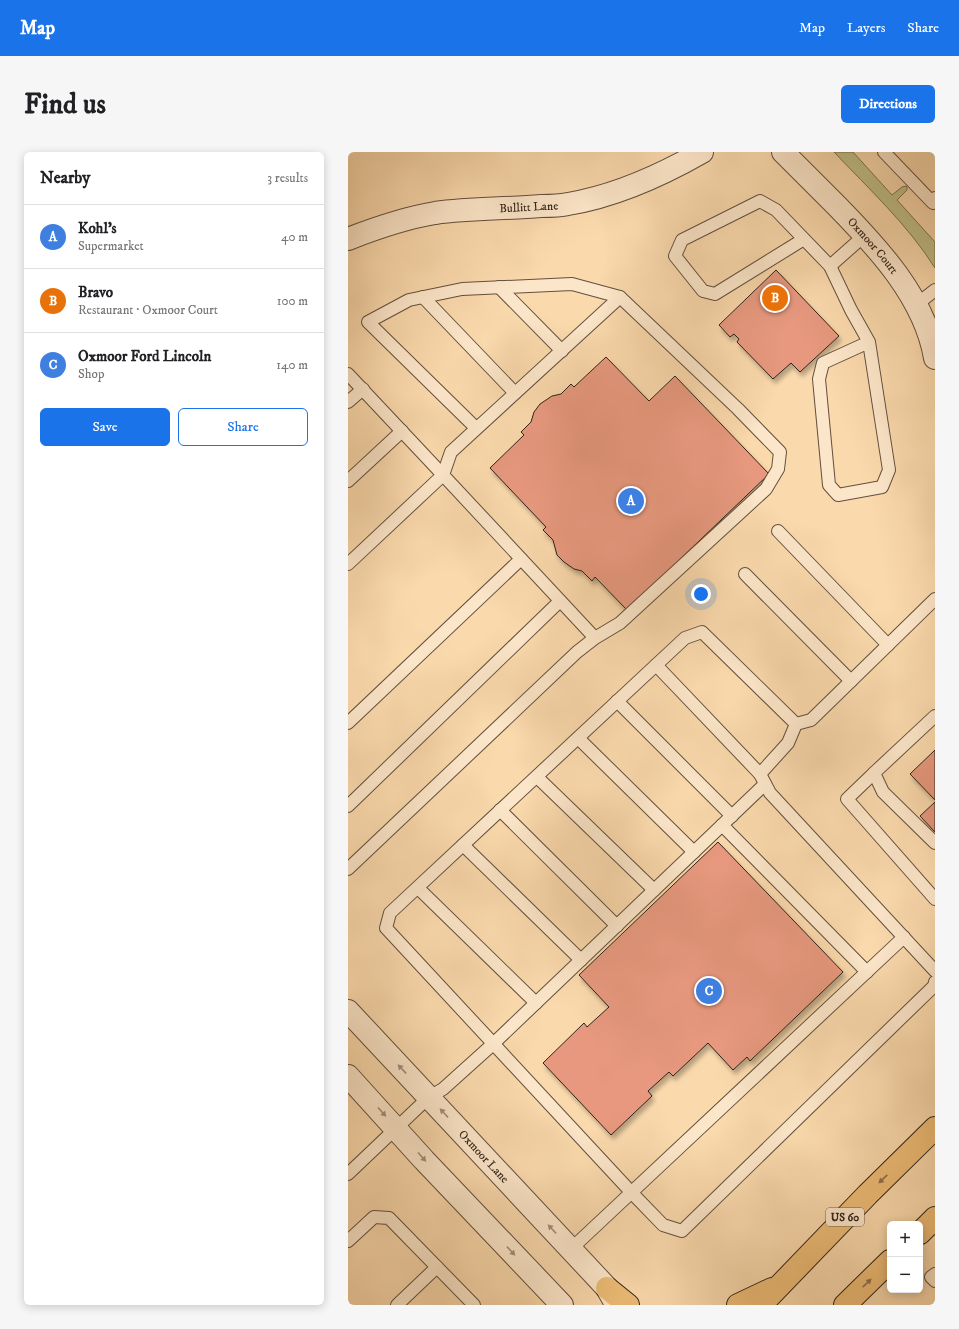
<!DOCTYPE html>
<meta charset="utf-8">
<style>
body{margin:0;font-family:"IM FELL DW Pica",serif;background:#f6f6f6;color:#202124}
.controls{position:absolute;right:12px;bottom:12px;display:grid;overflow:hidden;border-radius:6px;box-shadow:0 2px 10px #0003}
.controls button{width:36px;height:36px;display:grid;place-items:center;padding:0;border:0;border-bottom:1px solid #e0e0e0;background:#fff;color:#202124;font:20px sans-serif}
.you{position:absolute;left:353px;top:442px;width:14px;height:14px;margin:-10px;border:3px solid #fff;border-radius:50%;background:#1a73e8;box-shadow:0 0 0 6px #1a73e833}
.badge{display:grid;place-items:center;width:26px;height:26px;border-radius:50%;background:#1a73e8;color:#fff;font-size:13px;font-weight:700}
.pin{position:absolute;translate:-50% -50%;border:2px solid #fff;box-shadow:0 1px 4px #0006}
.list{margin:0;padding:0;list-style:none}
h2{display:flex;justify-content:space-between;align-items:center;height:52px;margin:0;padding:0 16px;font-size:17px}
h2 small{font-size:13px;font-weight:400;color:#757577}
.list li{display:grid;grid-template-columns:26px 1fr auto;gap:12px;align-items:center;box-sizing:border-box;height:64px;padding:0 16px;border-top:1px solid #e0e0e0}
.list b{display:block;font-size:15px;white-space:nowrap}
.list p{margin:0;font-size:13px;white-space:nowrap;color:#757577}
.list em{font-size:13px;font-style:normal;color:#757577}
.actions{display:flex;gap:8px;padding:12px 16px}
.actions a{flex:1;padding:9px 0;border:1px solid #1a73e8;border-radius:6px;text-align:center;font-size:14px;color:#1a73e8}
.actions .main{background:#1a73e8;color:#fff}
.map{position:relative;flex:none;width:587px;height:1153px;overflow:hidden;border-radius:6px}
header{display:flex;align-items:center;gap:24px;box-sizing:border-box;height:56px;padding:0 20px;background:#1a73e8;color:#fff}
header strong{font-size:19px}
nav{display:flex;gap:22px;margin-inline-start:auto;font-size:14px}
.intro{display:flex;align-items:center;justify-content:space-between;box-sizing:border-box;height:96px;padding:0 24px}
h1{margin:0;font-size:28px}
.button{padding:10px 18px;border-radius:6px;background:#1a73e8;color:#fff;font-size:14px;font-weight:700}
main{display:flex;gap:24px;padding:0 24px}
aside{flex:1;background:#fff;border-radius:6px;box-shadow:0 2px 10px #0003}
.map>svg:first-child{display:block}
.green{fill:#c0bf88;stroke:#787151}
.building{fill:#e7987e;stroke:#2f231a;filter:url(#shadow)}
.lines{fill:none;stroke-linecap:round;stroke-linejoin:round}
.lane-casing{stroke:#62503e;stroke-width:14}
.street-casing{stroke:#62503e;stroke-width:24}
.primary-casing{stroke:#2f231a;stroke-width:24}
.lane{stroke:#fce6c9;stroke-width:12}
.street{stroke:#fce6c9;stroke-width:22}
.primary{stroke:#edbc76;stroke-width:22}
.oneway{fill:#a08e7a}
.oneway2{fill:#8e7048}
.labels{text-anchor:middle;stroke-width:4;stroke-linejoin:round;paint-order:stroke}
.shield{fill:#fce6c9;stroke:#6c5e4e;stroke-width:1}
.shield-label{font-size:11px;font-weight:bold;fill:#2f231a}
.street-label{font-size:12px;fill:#2f231a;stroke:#fce6c9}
</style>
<header>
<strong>Map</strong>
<nav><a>Map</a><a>Layers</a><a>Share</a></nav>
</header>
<div class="intro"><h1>Find us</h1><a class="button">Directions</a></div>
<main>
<aside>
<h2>Nearby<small>3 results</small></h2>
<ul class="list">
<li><span class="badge" style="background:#3f7fe0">A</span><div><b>Kohl's</b><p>Supermarket</p></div><em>40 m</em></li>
<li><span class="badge" style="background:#e8710a">B</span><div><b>Bravo</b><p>Restaurant · Oxmoor Court</p></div><em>100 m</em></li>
<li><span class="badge" style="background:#3f7fe0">C</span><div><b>Oxmoor Ford Lincoln</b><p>Shop</p></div><em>140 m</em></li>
</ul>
<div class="actions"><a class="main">Save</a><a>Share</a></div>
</aside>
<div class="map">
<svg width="587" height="1153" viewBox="0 0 587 1153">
<defs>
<filter id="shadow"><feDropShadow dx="2.5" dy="4.5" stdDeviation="2" flood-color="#0004"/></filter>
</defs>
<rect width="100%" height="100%" fill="#fad9ac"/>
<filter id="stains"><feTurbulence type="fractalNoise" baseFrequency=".005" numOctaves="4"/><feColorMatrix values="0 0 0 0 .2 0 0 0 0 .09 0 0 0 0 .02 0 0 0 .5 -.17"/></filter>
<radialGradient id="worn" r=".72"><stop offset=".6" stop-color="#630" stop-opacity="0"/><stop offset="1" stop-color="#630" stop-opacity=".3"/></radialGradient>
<path class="green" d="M486 0H505L544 43 554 35 558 34 559 35V38L549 48 587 90V116C560 73 521 37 486 0Z"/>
<g class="building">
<path d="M428 118 491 184 452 220 443 211 425 227 389 190 391 187 386 182 382 185 371 173Z"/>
<path d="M258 205 301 249 327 224 421 322 279 458 247 425 244 429 234 419 226 417 216 410 209 403 205 388 195 378 198 375 142 316 176 283 173 280 183 270 186 260 192 252 204 244 213 242 223 232 226 235Z"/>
<path d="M587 598V648L562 622Z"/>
<path d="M587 650V680L572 664Z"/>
<path d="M370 690 495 820 402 909 399 905 385 918 360 891 325 924 321 920 300 939 304 944 263 983 195 911 236 871 239 875 261 855 231 823Z"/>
</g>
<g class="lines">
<defs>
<g id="lane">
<path d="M536 0 585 51 587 46"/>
<path d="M456 87 367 142 355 139 327 104 334 88 412 49 428 58 482 114 503 158 521 190 541 318 534 335 490 343 481 333 471 227 475 211 521 190"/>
<path d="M482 114 517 83"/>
<path d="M151 135 214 199"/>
<path d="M75 145 167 241"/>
<path d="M568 153 587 138"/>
<path d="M0 222 95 323 0 412"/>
<path d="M0 250 15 237"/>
<path d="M128 276 20 170 61 148 114 137 224 132 272 145"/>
<path d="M0 329 54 279"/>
<path d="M430 379 540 493"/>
<path d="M397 422 503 529"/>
<path d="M308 513 412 622"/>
<path d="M269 549 384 664"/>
<path d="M587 564 526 621 535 640 587 691"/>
<path d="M0 571 173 407"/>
<path d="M448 572 463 568 587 447"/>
<path d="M230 586 346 700"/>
<path d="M526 621 499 647 587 747"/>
<path d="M189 625 306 738"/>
<path d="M0 654 212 449"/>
<path d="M152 658 269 774"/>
<path d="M374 673 519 820"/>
<path d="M115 693 233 808"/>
<path d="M0 717 229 500 247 486 272 471 418 337 430 317 432 300 390 257 272 145 103 300 95 323 247 486"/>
<path d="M70 736 188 851"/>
<path d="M587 819 422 641 412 622 440 591 448 572 354 480 337 486 42 761 38 776 283 1040 315 1073 334 1079 586 834 587 830"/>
<path d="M0 1022 81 945 95 937 145 892 417 632"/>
<path d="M0 1089 26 1065 41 1066 126 1153"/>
<path d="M223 1097 556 785"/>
<path d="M587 1122 583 1125 587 1129"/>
<path d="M49 1153 89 1115"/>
</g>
<g id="street">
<path id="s1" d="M435 0C453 18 471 36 489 54 530 96 577 146 587 206"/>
<path id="s2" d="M0 87C28 76 57 66 87 61 122 56 157 57 193 54 201 54 211 54 220 52 268 44 312 24 354 0"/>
<path id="s3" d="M0 859 259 1136 268 1152"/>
<path d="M0 924 76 1008 214 1153"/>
</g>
<g id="primary">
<path d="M572 1081 587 1066"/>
<path d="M259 1136 280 1153"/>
<path d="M390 1153 424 1137"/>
<path d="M413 1153 520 1042 587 976"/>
<path d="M497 1153 542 1109"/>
</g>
</defs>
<use href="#lane" class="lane-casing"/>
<use href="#street" class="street-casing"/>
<use href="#primary" class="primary-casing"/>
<use href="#lane" class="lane"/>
<use href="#street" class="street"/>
<use href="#primary" class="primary"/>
</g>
<defs><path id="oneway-solid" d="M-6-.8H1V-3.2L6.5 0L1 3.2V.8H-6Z"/></defs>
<g class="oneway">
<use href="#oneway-solid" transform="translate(54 917) rotate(-133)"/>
<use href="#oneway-solid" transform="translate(34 960) rotate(48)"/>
<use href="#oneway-solid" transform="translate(96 961) rotate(-133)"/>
<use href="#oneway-solid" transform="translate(74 1005) rotate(48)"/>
<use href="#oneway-solid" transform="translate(204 1077) rotate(-133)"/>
<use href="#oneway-solid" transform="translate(163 1099) rotate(47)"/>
</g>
<g class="oneway2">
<use href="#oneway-solid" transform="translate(535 1027) rotate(136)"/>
<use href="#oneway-solid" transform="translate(519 1131) rotate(-44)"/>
</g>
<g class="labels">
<rect class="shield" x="478" y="1056" width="38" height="18" rx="3"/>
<g class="shield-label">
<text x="497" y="1069">US 60</text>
</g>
<g class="street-label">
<text dy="4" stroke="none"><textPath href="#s2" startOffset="185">Bullitt Lane</textPath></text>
<text dy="4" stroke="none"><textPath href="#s1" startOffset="130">Oxmoor Court</textPath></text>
<text dy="4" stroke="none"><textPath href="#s3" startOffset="199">Oxmoor Lane</textPath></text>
</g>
</g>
<rect width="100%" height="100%" filter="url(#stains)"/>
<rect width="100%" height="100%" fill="url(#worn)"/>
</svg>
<div class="controls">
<button>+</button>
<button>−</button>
</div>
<div class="you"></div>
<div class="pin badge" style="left:283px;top:349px;background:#3f7fe0">A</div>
<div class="pin badge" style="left:427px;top:146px;background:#e8710a">B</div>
<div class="pin badge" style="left:361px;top:839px;background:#3f7fe0">C</div>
</div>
</main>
